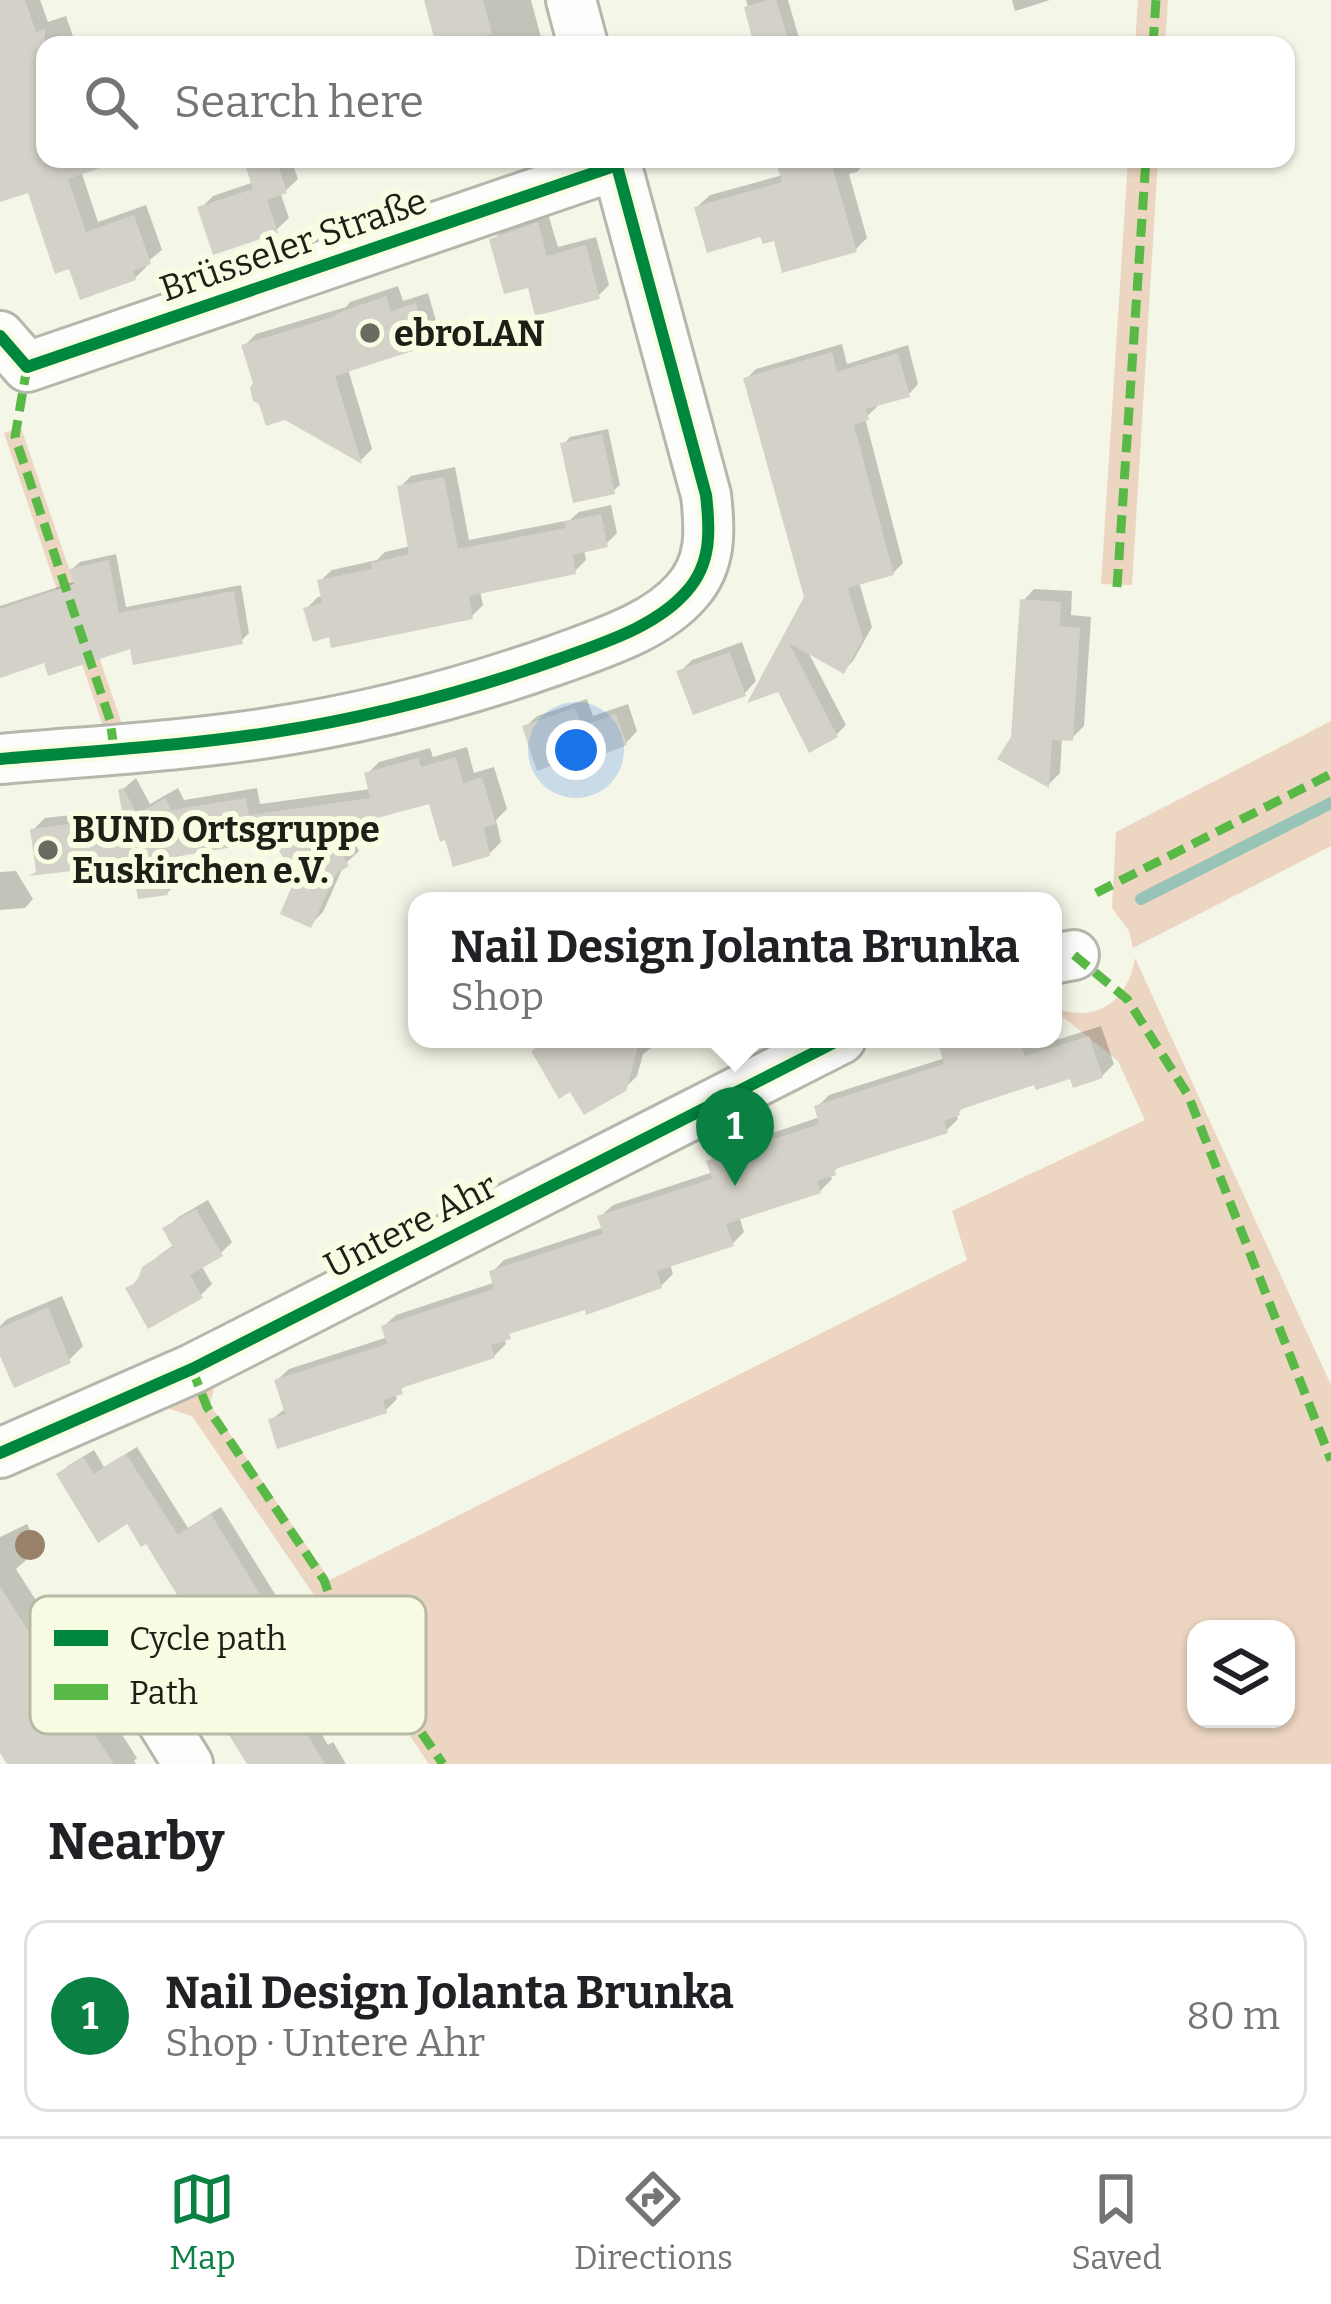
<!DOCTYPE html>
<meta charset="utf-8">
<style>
body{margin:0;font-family:Bitter,serif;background:#f6f6f6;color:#202124}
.controls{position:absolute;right:36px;bottom:36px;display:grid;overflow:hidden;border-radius:24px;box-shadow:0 3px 9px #0004}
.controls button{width:108px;height:108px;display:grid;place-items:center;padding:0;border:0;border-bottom:3px solid #e0e0e0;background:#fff;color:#202124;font:60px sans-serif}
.you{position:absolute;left:576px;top:750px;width:42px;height:42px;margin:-30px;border:9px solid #fff;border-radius:50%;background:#1a73e8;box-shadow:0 0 0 18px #1a73e833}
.badge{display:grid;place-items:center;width:78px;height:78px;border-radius:50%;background:#0b8043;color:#fff;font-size:39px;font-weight:700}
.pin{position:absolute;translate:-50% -99px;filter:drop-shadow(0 3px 6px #0008)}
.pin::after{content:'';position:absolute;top:63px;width:42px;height:36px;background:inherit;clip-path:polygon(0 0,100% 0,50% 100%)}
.popup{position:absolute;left:408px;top:892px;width:654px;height:156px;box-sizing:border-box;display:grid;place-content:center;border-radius:24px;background:#fff;filter:drop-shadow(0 3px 9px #0005);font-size:39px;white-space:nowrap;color:#757577}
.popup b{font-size:45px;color:#202124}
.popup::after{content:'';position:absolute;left:50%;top:100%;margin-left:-24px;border:24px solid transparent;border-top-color:#fff}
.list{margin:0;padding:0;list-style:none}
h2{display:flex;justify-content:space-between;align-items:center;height:156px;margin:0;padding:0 48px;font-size:51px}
h2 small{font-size:39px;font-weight:400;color:#757577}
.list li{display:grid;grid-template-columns:78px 1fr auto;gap:36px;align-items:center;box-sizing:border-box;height:192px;margin:0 24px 24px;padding:0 24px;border:3px solid #e0e0e0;border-radius:24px}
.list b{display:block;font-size:45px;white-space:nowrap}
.list p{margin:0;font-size:39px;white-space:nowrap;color:#757577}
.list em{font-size:39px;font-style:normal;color:#757577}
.icon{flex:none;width:66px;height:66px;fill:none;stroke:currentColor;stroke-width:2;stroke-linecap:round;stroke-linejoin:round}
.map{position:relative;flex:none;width:1331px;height:1764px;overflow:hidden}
.search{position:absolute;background:#fff;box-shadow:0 3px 9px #0004;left:36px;right:36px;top:36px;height:132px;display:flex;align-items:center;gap:30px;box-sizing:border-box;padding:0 42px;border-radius:24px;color:#757577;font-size:45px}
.sheet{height:372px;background:#fff}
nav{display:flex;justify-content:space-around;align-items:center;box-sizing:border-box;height:168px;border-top:3px solid #e0e0e0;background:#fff;font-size:33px;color:#757577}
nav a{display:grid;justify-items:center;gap:6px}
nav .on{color:#0b8043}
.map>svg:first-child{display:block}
.green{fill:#ecd5c1;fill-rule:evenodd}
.shadow{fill:#0003}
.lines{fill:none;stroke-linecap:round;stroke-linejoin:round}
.stream{stroke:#97c4b6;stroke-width:12}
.building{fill:#d4d2c8}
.street-casing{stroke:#b5b7ac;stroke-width:54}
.street{stroke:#fdfefc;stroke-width:48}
.quiet{stroke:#58b947;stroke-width:9;stroke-dasharray:18 9;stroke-linecap:butt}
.cycleway-casing{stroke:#f7fce2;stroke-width:20}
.cycleway{stroke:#00873e;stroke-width:12}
.tree{fill:#99826a}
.poi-dot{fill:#696a60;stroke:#f7fce2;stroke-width:4.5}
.labels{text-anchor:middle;stroke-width:12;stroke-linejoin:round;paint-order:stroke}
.street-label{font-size:36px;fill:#1e1f16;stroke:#f7fce2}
.poi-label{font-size:36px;font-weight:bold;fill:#1e1f16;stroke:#f7fce2;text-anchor:start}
.key{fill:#f7fce2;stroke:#b6baa5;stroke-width:3}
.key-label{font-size:33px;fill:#1e1f16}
</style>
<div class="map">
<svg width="1331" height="1764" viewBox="0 0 1331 1764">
<rect width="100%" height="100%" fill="#f4f6e8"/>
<g class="green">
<path d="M1138 0H1168L1165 45H1135Z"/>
<path d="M1128 159H1158L1132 585 1101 584Z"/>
<path d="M21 428 123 727 104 729 4 433Z"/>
<path d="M1331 721V846L1133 948 1129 931 1112 908 1116 832Z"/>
<path d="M1135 958 1331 1385V1764H429L192 1416 163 1407 215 1383 210 1405 330 1580 967 1260 952 1211 1145 1120 1118 1061 1053 1009C1060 1010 1072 1013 1082 1013 1113 1012 1131 986 1135 958ZM1196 1629H1286V1719H1196Z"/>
</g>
<g class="shadow">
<path d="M0 0H40L48 22 66 16 75 42 72 45H45V159H77L98 222 146 205 162 250 146 263 147 266 135 278 71 265 30 189 0 199Z"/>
<path d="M427 0H531L543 45H439Z"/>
<path d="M746 0H788L801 45H757Z"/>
<path d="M1012 0H1050L1015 11Z"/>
<path d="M253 159H291L298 179 281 195 289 218 276 230 201 208 213 196 254 182Z"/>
<path d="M789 159H869L857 172 849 174 867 238 855 250 776 237 697 207 710 195 783 175 781 167Z"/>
<path d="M548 214 558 247 596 237 609 285 598 296 530 285 493 240 504 229Z"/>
<path d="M398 286 403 301 428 293 439 331 426 343 348 369 372 449 361 460 286 416 256 383 244 346 256 334 346 307 350 302Z"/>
<path d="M842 344 847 364 908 345 918 384 908 395 876 403 877 407 865 418 903 563 893 573 859 582 872 627 853 661 843 671 807 650 846 725 836 735 780 688 753 697 807 598 746 379 756 369Z"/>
<path d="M608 429 620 485 613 491 564 444 570 437Z"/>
<path d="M455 467 469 540 570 520 579 512 611 505 617 533 606 544 584 550 586 560 575 571 480 590 483 605 472 616 332 634 307 608 318 597 324 596 320 581 332 570 377 560 385 552 411 546 400 487 411 476Z"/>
<path d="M116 554 126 607 241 585 249 633 241 641 132 645 46 659 0 675V606L76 581 72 569 80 562Z"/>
<path d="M1034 589 1072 591 1071 615 1091 617 1084 726 1072 738H1062L1060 773 1049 784 1014 738 1023 601Z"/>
<path d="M742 642 756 681 745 693 680 672 692 660Z"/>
<path d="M587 699 593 716 628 704 637 731 626 743 591 748 525 727 537 716Z"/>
<path d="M467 747 474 773 494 767 507 809 496 820 501 842 489 854 431 800 344 824 359 851 344 865 323 912 311 924 298 879 278 844 254 841 175 854 179 881 167 893 135 868 93 866 33 830 45 818 98 812 100 833 126 818 121 791 136 778 150 804 178 788 184 800 257 788 260 804 371 789 367 774 379 762 430 748 433 757Z"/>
<path d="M16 871 33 899 25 908 0 910V872Z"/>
<path d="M1101 1026 1114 1064 1102 1076 1072 1075 1036 1082 967 1104 956 1114 958 1119 946 1131 844 1163 830 1174 832 1179 820 1191 740 1219 744 1232 732 1244 670 1264 673 1274 661 1286 518 1328 504 1338 506 1344 494 1356 411 1382 395 1393 397 1399 385 1411 271 1420 286 1408 277 1380 289 1369 388 1337 384 1326 396 1315 496 1282 492 1272 504 1260 604 1227 601 1216 613 1205 713 1172 710 1162 722 1150 820 1117 817 1107 829 1095 945 1058 942 1048 951 1039H1034L1037 1046Z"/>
<path d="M548 1039H664L643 1054 637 1076 624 1089 571 1087 534 1052Z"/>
<path d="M208 1200 232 1242 221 1253 201 1265 212 1284 201 1295 129 1289 157 1257 175 1244 166 1229 177 1218Z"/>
<path d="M62 1296 83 1346 69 1360 0 1349V1326L7 1319Z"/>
<path d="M137 1447 188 1528 221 1507 288 1615 261 1635 328 1745 333 1742 346 1764H250L203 1677 222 1662 147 1540 128 1520 59 1474 69 1465 94 1450 104 1467Z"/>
<path d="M27 1524 40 1548 16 1569 137 1758 134 1761 136 1764H11L0 1717V1537Z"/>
</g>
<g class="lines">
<path class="stream" d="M1141 899 1331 803"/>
</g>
<g class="building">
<path d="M0 0H25L36 32 45 29V159H110L111 164 68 179 86 232 134 215 151 264 133 271 136 280 80 300 69 269 55 274 28 193 0 202Z"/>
<path d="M424 0H483L492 34 449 45H436Z"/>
<path d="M768 0H776L790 45H754L744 7Z"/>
<path d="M243 159H276L287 193 267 200 278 233 213 255 197 207 253 189Z"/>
<path d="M803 159H830L857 252 782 273 774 241 763 244 760 237 707 253 694 207 782 182 777 166Z"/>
<path d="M538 222 547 256 586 245 600 299 535 316 528 288 504 294 489 239Z"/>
<path d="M386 296 391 311 416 303 428 346 335 376 362 464 285 420 266 426 259 404 253 401 250 388 253 383 241 345 336 316 335 314Z"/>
<path d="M832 352 837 372 898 353 910 397 866 409 869 420 854 425 894 575 848 588 863 639 844 674 789 643 838 737 809 753 778 692 747 703 804 597 743 378Z"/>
<path d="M602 434 615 494 573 503 560 443Z"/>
<path d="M444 477 458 549 566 528 564 522 601 514 608 547 573 555 576 574 469 596 473 619 331 648 329 637 313 642 303 608 322 603 317 580 372 569 371 563 409 554 397 486Z"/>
<path d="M109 560 119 613 234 591 243 644 133 665 130 649 48 676 44 663 0 678V609L74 584 69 569Z"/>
<path d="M1020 599 1061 602 1060 626 1080 628 1073 741 1052 740 1049 788 997 759 1011 737Z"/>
<path d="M730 652 746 696 693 715 676 671Z"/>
<path d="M575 708 582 726 616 714 627 745 592 759 589 752 537 771 522 726Z"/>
<path d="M456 757 463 783 482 777 496 824 484 828 490 856 453 867 445 840 440 842 429 804 329 831 349 866 336 874 311 928 280 914 295 879 277 847 253 851 251 844 163 859 167 867H164L168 895 138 899 133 871 92 876 91 869 28 876 36 872 30 829 87 822 89 841 124 822 118 790 123 788 137 814 165 798 172 810 246 798 249 815 370 798 364 773 418 758 421 767Z"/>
<path d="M1089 1036 1103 1078 1073 1088 1070 1079 1036 1090 1034 1085 959 1110 960 1115 944 1121 948 1133 835 1169 836 1175 817 1181 821 1193 726 1224 734 1246 657 1271 662 1288 586 1315 585 1310 509 1334 511 1339 491 1345 495 1358 401 1388 403 1394 383 1400 387 1413 277 1449 268 1419 285 1414 274 1380 387 1344 381 1326 494 1289 489 1271 603 1234 597 1216 712 1179 706 1161 819 1124 814 1106 944 1064 939 1047 963 1039H1019L1025 1056Z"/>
<path d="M551 1039H640L626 1091 584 1115 570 1092 559 1099 531 1051Z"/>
<path d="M196 1209 223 1256 190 1275 203 1298 148 1329 125 1288 137 1282 142 1267 173 1247 162 1228Z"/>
<path d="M48 1307 71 1363 14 1388 0 1356V1328Z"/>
<path d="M126 1454 178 1535 211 1514 280 1627 252 1644 325 1764H247L204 1695 209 1692 200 1677 220 1665 146 1544 141 1547 127 1524 98 1543 56 1474 83 1457 94 1474Z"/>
<path d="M0 1586 69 1696 114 1764H7L0 1753Z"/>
</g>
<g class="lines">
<defs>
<g id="street">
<path d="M571 0 583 45"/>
<path d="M0 336 27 367 617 165"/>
<path d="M0 759C91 751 184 746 274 732 371 717 466 692 559 659 602 643 656 627 687 591 712 563 710 529 706 495L615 159"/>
<path d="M1053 959 1074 955"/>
<path d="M0 1453 192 1369 841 1039"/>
<path d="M119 1625 140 1686 188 1764"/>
</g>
</defs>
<use href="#street" class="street-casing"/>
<use href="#street" class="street"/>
<g class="quiet">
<path d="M1153 45 1156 0"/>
<path d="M27 367 15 437 110 720 114 749"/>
<path d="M1117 587 1146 159"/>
<path d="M1096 893 1331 774"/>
<path d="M1074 955 1127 999 1188 1095 1331 1460"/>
<path d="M192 1369 207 1407 324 1580 332 1603 443 1764"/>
</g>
<defs>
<g id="cycleway">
<path d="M0 336 27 367 617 165"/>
<path d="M0 759C91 751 184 746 274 732 371 717 466 692 559 659 602 643 656 627 687 591 712 563 710 529 706 495L615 159"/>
<path d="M0 1453 192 1369 841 1039"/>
</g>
</defs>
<use href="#cycleway" class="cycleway-casing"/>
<use href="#cycleway" class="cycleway"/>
</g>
<circle class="tree" cx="30" cy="1545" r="15"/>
<g class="poi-dot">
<circle cx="370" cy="333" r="12"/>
<circle cx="48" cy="850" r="12"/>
</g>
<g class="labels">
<g class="street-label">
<text transform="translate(293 244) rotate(-19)" y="13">Brüsseler Straße</text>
<text transform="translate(410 1225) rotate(-27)" y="13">Untere Ahr</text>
</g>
<g class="poi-label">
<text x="394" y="346">ebroLAN</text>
<text x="72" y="842">BUND Ortsgruppe<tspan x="72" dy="41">Euskirchen e.V.</tspan></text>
</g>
</g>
<rect x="30" y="1596" width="396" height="138" rx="18" class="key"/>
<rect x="54" y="1630" width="54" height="16" fill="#00873e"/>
<rect x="54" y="1684" width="54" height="16" fill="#58b947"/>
<g class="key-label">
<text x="129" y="1650">Cycle path</text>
<text x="129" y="1704">Path</text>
</g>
</svg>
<div class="controls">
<button><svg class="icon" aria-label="layers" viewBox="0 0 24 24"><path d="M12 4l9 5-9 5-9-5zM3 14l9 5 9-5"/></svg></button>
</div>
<div class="you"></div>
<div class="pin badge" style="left:735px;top:1186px">1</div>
<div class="popup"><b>Nail Design Jolanta Brunka</b>Shop</div>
<div class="search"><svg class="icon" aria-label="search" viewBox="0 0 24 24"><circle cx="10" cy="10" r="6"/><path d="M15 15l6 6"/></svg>Search here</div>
</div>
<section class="sheet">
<h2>Nearby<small></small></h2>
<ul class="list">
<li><span class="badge">1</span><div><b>Nail Design Jolanta Brunka</b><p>Shop · Untere Ahr</p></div><em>80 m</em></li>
</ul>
</section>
<nav>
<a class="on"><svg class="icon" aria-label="map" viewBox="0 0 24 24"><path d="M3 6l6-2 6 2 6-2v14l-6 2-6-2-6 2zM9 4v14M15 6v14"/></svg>Map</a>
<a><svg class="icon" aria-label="directions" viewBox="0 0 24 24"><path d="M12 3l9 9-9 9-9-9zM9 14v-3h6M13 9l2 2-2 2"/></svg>Directions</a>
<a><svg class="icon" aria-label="saved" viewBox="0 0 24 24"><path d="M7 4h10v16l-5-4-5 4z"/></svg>Saved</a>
</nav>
